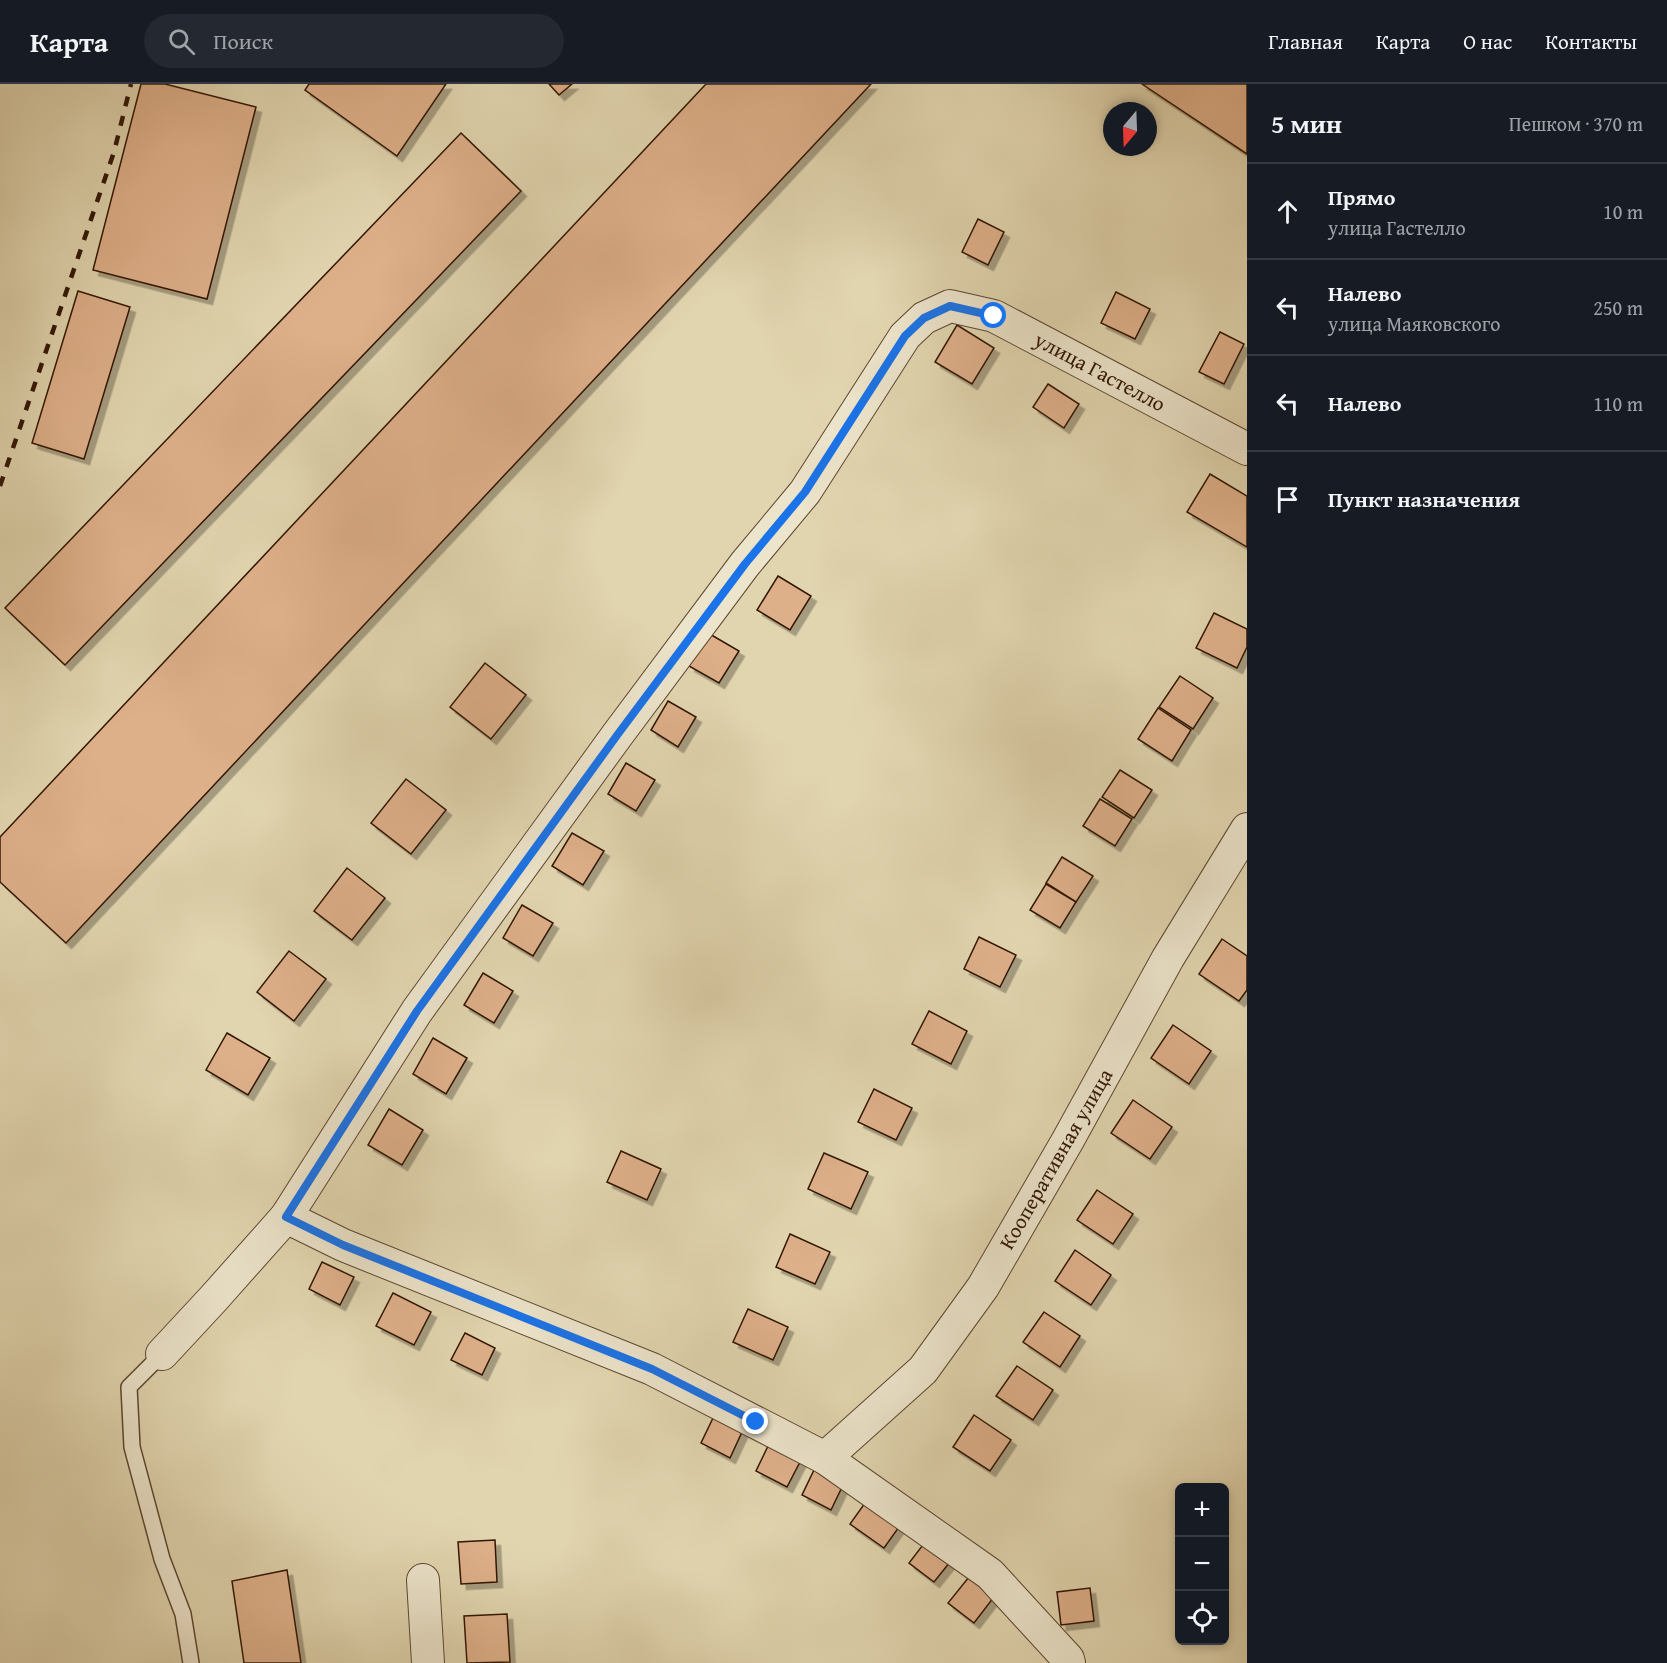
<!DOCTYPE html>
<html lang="ru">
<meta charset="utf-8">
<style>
body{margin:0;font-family:"Gentium Book Plus",serif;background:#242831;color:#f1f3f6}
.controls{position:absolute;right:18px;bottom:18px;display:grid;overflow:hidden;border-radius:9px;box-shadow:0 3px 9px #0003}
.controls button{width:54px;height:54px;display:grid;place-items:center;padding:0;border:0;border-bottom:2px solid #363941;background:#171b24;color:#f1f3f6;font:30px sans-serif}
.compass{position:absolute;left:1103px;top:18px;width:54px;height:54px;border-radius:50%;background:#171b24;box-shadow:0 3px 9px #0003;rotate:199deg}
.stop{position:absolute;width:18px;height:18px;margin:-14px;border:4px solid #1a73e8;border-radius:50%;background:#fff}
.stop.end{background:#1a73e8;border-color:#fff;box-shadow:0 2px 6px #0008}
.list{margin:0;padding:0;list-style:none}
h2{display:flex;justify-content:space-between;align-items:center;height:78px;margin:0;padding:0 24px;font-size:26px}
h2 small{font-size:20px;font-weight:400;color:#9ea1a6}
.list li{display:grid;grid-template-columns:39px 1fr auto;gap:18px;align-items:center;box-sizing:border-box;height:96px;padding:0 24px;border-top:2px solid #363941}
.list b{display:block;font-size:22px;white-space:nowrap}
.list p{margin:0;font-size:20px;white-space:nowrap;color:#9ea1a6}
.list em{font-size:20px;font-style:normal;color:#9ea1a6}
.icon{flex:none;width:33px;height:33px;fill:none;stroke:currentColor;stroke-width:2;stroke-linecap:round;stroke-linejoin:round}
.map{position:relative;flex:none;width:1247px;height:1579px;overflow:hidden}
header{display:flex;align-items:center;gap:36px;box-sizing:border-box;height:84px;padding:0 30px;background:#171b24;border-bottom:2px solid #363941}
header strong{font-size:28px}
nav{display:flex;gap:33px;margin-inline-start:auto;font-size:21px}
.search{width:420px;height:54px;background:#242831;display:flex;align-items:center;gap:15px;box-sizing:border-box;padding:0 21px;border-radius:33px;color:#9ea1a6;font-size:22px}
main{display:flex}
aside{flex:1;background:#171b24}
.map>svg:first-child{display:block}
.building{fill:#deb08a;stroke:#311605;stroke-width:1.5;filter:url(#shadow)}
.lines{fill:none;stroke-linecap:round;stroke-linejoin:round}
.service-casing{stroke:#5d4630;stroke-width:18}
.minor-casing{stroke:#5d4630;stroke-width:34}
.service{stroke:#ece4cb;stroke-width:15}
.minor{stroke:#ece4cb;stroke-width:32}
.rail{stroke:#311605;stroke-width:4.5;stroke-dasharray:10 10;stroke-linecap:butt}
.route{stroke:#1a73e8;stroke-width:8}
.labels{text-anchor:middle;stroke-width:5;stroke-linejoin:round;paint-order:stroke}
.street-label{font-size:21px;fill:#311605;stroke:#ece4cb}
</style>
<header>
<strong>Карта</strong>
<div class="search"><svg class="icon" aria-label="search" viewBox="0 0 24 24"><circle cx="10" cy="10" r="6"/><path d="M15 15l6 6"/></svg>Поиск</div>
<nav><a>Главная</a><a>Карта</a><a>О нас</a><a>Контакты</a></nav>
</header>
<main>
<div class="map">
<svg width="1247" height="1579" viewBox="0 0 1247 1579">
<defs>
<filter id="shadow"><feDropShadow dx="5.5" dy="5.5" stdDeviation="0" flood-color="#0004"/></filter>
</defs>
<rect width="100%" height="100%" fill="#e1d5af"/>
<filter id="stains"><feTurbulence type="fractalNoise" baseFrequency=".00333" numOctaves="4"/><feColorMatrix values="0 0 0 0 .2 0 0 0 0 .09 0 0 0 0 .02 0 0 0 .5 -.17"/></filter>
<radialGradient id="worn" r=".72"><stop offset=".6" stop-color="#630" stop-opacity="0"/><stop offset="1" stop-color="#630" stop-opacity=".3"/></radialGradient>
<g class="building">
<path d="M141 0H165L256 23 207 215 93 186Z"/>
<path d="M309 0H446L397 72 305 6Z"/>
<path d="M549 0H572L559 11Z"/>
<path d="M706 0H871L66 859 0 798V753Z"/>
<path d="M1142 0H1247V70Z"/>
<path d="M461 49 521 107 65 581 5 524Z"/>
<path d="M978 135 1004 148 988 181 962 168Z"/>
<path d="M78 207 130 223 84 375 32 359Z"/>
<path d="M1116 208 1150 225 1135 255 1101 239Z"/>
<path d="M957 241 994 264 972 300 935 278Z"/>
<path d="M1220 248 1244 260 1224 300 1199 288Z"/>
<path d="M1048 300 1079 320 1064 344 1033 323Z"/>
<path d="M1210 390 1247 412V463L1187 428Z"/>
<path d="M778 492 811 512 790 546 757 526Z"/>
<path d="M1214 529 1247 545V563L1237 584 1196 564Z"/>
<path d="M708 549 739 567 719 599 689 582Z"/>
<path d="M485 579 526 611 491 655 450 623Z"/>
<path d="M1180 592 1213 614 1193 645 1159 623Z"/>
<path d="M668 617 696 633 678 663 651 646Z"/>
<path d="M1158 624 1191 646 1172 677 1138 655Z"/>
<path d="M626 679 655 696 636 727 608 710Z"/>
<path d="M1120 686 1152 706 1134 734 1102 713Z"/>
<path d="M406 695 446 726 411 770 371 739Z"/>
<path d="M1100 715 1132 735 1115 762 1083 742Z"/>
<path d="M572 749 604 767 583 801 552 782Z"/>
<path d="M1062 773 1093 792 1076 818 1046 799Z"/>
<path d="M347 784 385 814 352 856 314 827Z"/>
<path d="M1046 800 1076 818 1060 844 1030 826Z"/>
<path d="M522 821 553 839 533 872 503 854Z"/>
<path d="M979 853 1016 871 1000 903 964 885Z"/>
<path d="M1222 855 1247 872V906L1239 917 1199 890Z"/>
<path d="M289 867 326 895 294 937 257 908Z"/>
<path d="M483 889 513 907 494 939 464 921Z"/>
<path d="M929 927 967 947 951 980 912 960Z"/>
<path d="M1173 941 1211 967 1189 1000 1151 974Z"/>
<path d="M227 949 270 974 248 1011 206 986Z"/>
<path d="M433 954 467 974 446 1010 413 990Z"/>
<path d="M874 1005 912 1024 896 1056 858 1038Z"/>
<path d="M1133 1016 1172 1043 1150 1075 1111 1049Z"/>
<path d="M389 1025 423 1046 402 1081 368 1061Z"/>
<path d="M621 1067 661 1085 647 1116 607 1098Z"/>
<path d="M824 1069 868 1088 851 1125 808 1105Z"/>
<path d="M1097 1106 1133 1130 1113 1160 1077 1136Z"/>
<path d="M790 1150 830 1168 815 1200 776 1183Z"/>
<path d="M1075 1166 1111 1191 1091 1221 1055 1197Z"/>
<path d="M322 1178 354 1193 340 1221 309 1205Z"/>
<path d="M393 1209 431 1228 414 1261 376 1242Z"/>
<path d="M748 1225 788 1243 773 1276 733 1258Z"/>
<path d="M1044 1228 1080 1252 1060 1283 1023 1258Z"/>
<path d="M465 1249 495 1264 482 1291 451 1276Z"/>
<path d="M1017 1282 1053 1306 1033 1336 996 1312Z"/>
<path d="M974 1331 1011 1356 990 1387 953 1363Z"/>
<path d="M713 1334 742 1348 730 1374 701 1359Z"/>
<path d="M769 1360 801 1376 787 1403 756 1387Z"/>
<path d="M814 1386 843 1401 831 1426 802 1411Z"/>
<path d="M870 1412 904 1436 884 1464 850 1440Z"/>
<path d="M929 1453 954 1473 934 1498 909 1479Z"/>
<path d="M495 1456 497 1498 461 1500 458 1458Z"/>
<path d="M287 1486 301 1579H244L232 1497Z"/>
<path d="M969 1493 994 1513 974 1539 948 1519Z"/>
<path d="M1090 1504 1094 1537 1061 1541 1057 1508Z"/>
<path d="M507 1530 510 1578 467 1579 464 1532Z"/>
</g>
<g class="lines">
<defs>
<path id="service" d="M162 1270 129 1303 132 1363 162 1475 183 1530 191 1579"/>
<g id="minor">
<path d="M286 1133 343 1161 652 1285 825 1374 990 1490 1068 1575 1069 1579"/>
<path d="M162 1270 214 1214 286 1133 417 927 618 650 745 480 805 408 905 252 924 234 950 222 994 232 1247 365"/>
<path d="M825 1374 923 1286 983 1203 1068 1056 1168 874 1247 745"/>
<path d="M423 1496 428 1579"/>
</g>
</defs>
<use href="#service" class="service-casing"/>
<use href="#minor" class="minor-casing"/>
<use href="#service" class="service"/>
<use href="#minor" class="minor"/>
<path class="rail" d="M0 402 114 68 131 0"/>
</g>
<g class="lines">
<path class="route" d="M756 1338 652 1285 343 1161 286 1133 417 927 618 650 745 480 805 408 905 252 924 234 950 222 994 232"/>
</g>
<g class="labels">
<g class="street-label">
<text transform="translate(1100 288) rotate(28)" y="7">улица Гастелло</text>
<text transform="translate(1056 1075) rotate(-60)" y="7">Кооперативная улица</text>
</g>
</g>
<rect width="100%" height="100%" filter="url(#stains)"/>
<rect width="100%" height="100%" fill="url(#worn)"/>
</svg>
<div class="controls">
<button>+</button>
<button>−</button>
<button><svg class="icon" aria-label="locate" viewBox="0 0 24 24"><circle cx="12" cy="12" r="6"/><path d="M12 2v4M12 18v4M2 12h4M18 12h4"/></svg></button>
</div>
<svg class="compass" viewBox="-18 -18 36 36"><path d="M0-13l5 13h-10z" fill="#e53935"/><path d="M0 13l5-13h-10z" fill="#9ea1a6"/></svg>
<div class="stop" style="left:994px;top:232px"></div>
<div class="stop end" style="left:756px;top:1338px"></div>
</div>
<aside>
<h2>5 мин<small>Пешком · 370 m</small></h2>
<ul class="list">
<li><svg class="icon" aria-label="ahead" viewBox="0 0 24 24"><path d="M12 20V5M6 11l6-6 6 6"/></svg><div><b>Прямо</b><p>улица Гастелло</p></div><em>10 m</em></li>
<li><svg class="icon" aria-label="left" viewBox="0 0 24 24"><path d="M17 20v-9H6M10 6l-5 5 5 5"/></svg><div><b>Налево</b><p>улица Маяковского</p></div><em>250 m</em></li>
<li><svg class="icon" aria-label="left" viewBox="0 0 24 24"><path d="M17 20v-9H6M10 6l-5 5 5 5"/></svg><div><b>Налево</b></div><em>110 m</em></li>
<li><svg class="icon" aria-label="arrive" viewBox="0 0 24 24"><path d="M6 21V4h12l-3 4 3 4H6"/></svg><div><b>Пункт назначения</b></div></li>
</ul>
</aside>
</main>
